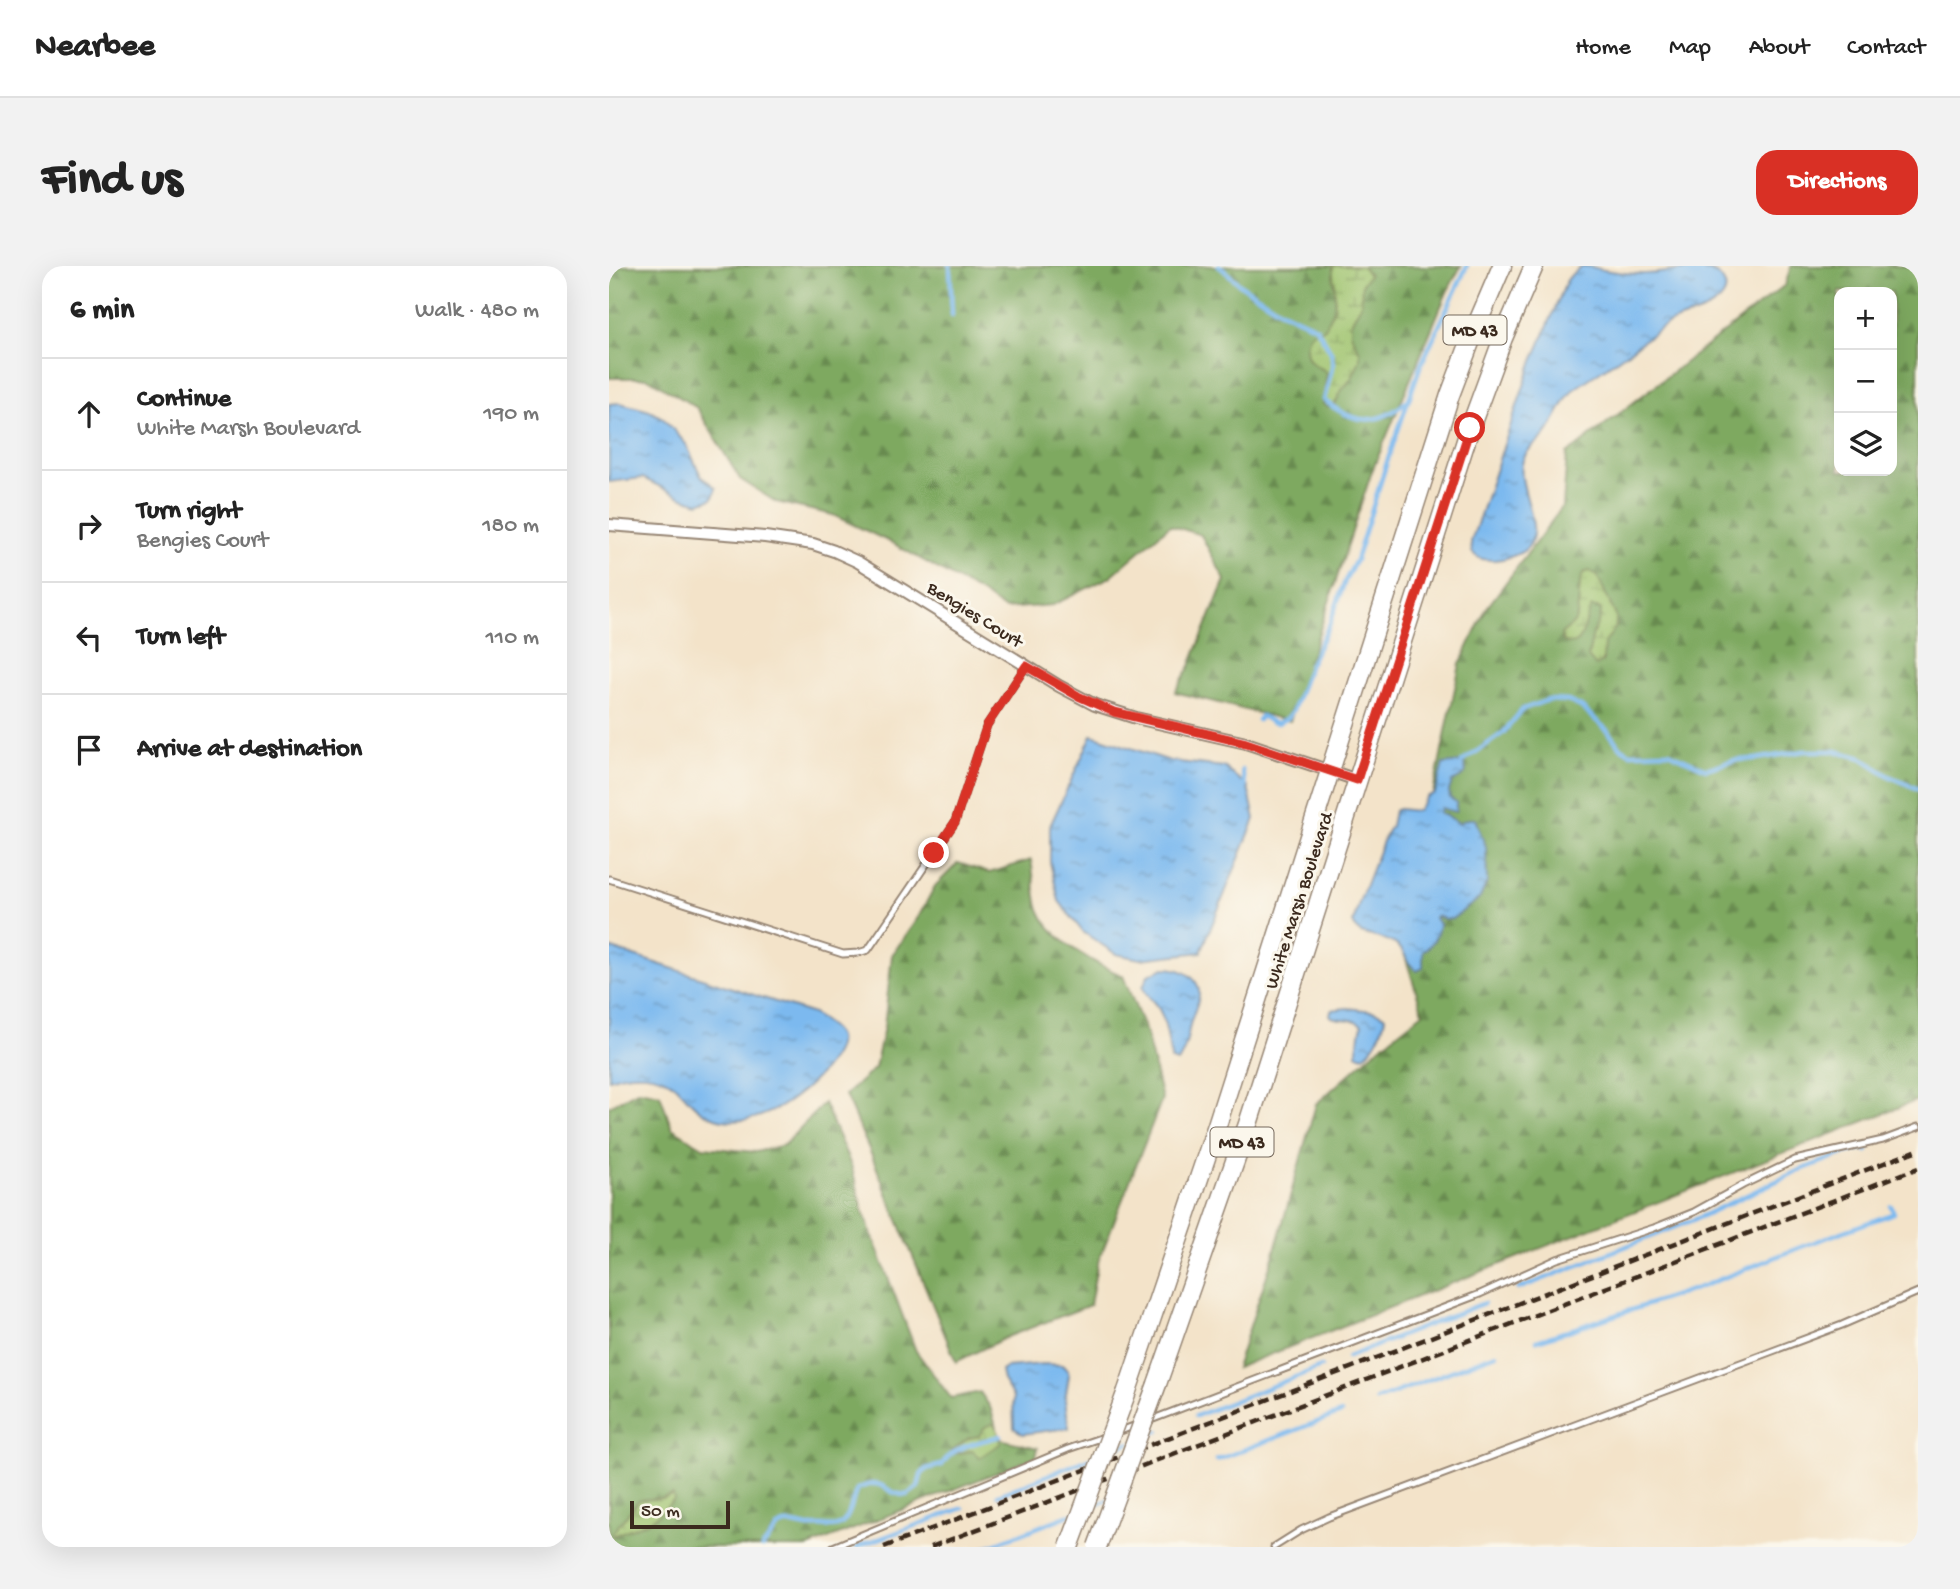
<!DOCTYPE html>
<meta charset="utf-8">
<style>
body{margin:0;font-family:"Gochi Hand",sans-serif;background:#f2f2f2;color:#222}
.controls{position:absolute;right:21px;top:21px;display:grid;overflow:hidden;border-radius:14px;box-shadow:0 7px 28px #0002}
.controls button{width:63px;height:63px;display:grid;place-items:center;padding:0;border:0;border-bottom:2px solid #e0e0e0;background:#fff;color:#222;font:35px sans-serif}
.scale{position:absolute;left:21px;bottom:18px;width:100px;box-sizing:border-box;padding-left:7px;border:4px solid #3b2a1e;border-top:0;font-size:19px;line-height:24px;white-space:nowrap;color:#3b2a1e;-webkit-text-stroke:5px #fbf7ec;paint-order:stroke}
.stop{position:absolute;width:21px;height:21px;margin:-16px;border:5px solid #d93025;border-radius:50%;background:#fff}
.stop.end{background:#d93025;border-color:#fff;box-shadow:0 2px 7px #0008}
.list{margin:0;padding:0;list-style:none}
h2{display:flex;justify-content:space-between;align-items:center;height:91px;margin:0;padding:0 28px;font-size:30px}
h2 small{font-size:23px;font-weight:400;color:#767676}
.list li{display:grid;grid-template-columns:46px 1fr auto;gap:21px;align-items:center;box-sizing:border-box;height:112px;padding:0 28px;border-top:2px solid #e0e0e0}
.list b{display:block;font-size:26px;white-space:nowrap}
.list p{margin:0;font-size:23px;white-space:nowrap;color:#767676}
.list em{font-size:23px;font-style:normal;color:#767676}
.icon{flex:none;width:38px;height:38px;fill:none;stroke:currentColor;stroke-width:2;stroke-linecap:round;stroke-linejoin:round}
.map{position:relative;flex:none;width:1309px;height:1281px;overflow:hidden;border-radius:21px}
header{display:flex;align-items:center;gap:42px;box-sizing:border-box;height:98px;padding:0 35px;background:#fff;border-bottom:2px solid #e0e0e0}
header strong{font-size:33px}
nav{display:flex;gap:38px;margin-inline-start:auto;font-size:24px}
.intro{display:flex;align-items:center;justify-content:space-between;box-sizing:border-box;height:168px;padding:0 42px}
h1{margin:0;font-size:49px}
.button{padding:18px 32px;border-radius:21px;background:#d93025;color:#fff;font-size:24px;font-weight:700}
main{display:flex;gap:42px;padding:0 42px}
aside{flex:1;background:#fff;border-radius:21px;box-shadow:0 7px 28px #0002}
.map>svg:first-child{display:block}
.forest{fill:url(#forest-firs);stroke:#5c6a3f;stroke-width:2;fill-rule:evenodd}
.wetland{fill:url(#wetland-marsh);stroke:#6c7646;stroke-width:2}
.water{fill:url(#water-ripples);stroke:#5c7286;stroke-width:2}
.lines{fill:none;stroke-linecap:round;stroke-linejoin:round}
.stream{stroke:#7cb9ef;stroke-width:4.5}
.service-casing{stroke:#978674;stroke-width:9}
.minor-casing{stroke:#978674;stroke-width:14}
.primary-casing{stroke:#978674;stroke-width:21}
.service{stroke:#fff;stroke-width:5}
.minor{stroke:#fff;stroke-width:10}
.primary{stroke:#fff;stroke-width:18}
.rail{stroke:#3b2a1e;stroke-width:4.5;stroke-dasharray:10 5;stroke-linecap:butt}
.primary-bridge-casing{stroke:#978674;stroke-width:21;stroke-linecap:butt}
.primary-bridge{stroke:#fff;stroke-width:18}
.route{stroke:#d93025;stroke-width:9}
.labels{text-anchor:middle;stroke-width:6;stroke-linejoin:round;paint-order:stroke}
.shield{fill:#fbf7ec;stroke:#75685c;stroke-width:2}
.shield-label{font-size:18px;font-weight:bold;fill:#3b2a1e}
.street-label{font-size:19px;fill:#3b2a1e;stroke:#fbf7ec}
</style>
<header>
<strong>Nearbee</strong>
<nav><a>Home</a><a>Map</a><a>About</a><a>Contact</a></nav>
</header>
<div class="intro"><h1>Find us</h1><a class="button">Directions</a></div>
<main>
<aside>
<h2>6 min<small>Walk · 480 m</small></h2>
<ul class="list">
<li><svg class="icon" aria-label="ahead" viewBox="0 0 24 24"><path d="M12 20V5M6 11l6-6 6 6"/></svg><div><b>Continue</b><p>White Marsh Boulevard</p></div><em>190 m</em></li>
<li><svg class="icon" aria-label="right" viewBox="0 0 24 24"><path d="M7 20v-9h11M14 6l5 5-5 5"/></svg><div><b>Turn right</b><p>Bengies Court</p></div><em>180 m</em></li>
<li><svg class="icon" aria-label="left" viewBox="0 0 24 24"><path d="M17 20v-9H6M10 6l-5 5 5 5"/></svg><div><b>Turn left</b></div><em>110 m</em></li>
<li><svg class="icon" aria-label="arrive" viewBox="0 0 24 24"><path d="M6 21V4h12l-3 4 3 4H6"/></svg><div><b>Arrive at destination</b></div></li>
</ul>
</aside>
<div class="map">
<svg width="1309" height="1281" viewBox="0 0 1309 1281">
<defs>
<pattern id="forest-firs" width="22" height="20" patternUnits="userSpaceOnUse" patternTransform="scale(1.75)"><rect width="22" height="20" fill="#7ea960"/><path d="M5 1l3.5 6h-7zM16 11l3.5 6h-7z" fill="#688a4f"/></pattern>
<pattern id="wetland-marsh" width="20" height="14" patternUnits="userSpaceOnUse" patternTransform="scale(1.75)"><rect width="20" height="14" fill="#9ec36d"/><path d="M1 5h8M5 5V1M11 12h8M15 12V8" fill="none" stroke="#829f59"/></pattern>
<pattern id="water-ripples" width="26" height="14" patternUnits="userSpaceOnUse" patternTransform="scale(1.75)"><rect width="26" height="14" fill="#7cb9ef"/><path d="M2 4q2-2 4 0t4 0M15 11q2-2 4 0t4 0" fill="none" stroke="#6797c1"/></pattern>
</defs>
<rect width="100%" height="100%" fill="#fbf7ec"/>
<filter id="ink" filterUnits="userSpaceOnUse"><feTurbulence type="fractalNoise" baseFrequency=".0143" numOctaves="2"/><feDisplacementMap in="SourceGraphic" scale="14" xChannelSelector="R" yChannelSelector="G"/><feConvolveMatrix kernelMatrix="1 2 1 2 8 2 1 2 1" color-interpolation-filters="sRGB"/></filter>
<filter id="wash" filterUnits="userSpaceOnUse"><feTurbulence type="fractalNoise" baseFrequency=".00686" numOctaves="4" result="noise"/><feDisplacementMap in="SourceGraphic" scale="28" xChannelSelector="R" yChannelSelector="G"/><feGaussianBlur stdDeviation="1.57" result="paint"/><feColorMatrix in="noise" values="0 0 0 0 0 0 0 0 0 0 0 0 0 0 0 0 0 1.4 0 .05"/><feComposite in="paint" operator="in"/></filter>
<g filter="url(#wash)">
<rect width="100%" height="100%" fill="#f3e3c9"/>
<g class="forest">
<path d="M0 0H852L838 26 763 205 681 455 566 426 581 400 616 314 592 269 561 259 501 311 444 339 395 343 372 327 283 277 224 249 167 236 131 213 88 142 39 112H0Z"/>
<path d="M1182 0H1309V834L627 1102 665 988 707 838 767 784 814 747 785 655 822 537 851 398 877 343 954 240 958 188 1176 19ZM1230 26H1283V205H1230Z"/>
<path d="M422 594C425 609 425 628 430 643 442 675 485 697 514 710L537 767 553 833 488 999 481 1039 398 1071 347 1096 260 883 236 829 266 802 275 761 283 689 310 650 326 620 349 597 380 607Z"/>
<path d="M30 824 51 828 63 862 94 881 147 886 175 879 215 837 243 902 253 943 307 1085 342 1132 371 1126 381 1141 391 1173 429 1182 427 1191 199 1281H0V840Z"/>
</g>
<g class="wetland">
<path d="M724 0H753L760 9 753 18 752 38 742 57V68L751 86V94L743 112 732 125 726 138 719 141 714 138 718 106C713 102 707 101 703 97 695 90 695 71 705 66 708 64 712 64 716 62 721 52 727 41 726 29 726 19 723 11 724 0Z"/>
<path d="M980 305 988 309 1007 350V361L995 378 994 395 987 400 979 391 984 367 992 349V343L983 341C975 350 977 382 959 377 952 375 953 373 952 368L965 357 968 350 971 318 974 307Z"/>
<path d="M384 1158C389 1162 392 1172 391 1178L370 1192 364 1185 342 1188V1185L360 1172 370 1170C374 1164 374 1160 384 1158Z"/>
<path d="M64 1229 65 1234 43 1254 4 1270V1266L30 1234 53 1232Z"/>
</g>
<g class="water">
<path d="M975 0C983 0 988 3 995 4 1008 6 1020 8 1033 8 1055 9 1073 0 1097 4 1111 7 1124 21 1111 34 1099 47 1073 50 1057 59 1042 68 1028 80 1013 90 997 102 980 112 964 124 952 138 947 156 935 170 927 178 918 183 914 194 905 222 942 268 913 286 905 290 896 293 887 294 877 294 869 294 863 286L862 276 921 102 958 14 964 7Z"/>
<path d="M11 137 41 145 54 152 77 178 92 210 107 222 104 232 90 237 74 232 34 212 0 216V138Z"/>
<path d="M483 469 561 495 615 501 639 521 646 553 592 686 531 693 507 688 474 666 450 635 441 596V560Z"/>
<path d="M853 496C862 507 854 511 843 516L840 525 841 532 847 536V545L846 546 832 542 831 547 850 557 858 553H866L877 581 878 616 871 632 843 653H836L827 650 826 652 830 658C829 671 823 678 814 686V702L808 705C799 700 798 690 791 682 782 673 764 671 752 667L748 664 744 657 751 634 776 570 782 560 785 545 790 543 808 545 817 531 826 527 834 498Z"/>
<path d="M0 682 204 748C220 760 238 766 225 789 203 826 144 871 99 849 86 843 77 830 67 820 49 805 21 805 0 813Z"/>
<path d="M555 702C564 702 572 703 580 709 600 724 585 741 581 759 578 772 577 785 569 796L562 794V792C559 776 558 759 551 745 546 735 537 731 534 721L539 709Z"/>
<path d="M738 742C750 744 768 743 776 751 774 764 766 782 755 790L748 788V783L753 759C744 750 732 756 721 750L722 744Z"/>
<path d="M434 1098 453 1099 458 1104 460 1109 456 1134 460 1162 414 1168 405 1162 404 1131 394 1114 392 1105 398 1101Z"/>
</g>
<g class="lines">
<g class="stream">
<path d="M341 0 343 49"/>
<path d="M610 0 633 20 672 45 707 61 722 86 724 98 715 134C744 158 768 161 797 136"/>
<path d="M649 454 652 450 663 456 669 457 680 451 684 444 701 398 721 357 736 315 747 294 778 196 811 101 858 0"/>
<path d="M853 496 894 467 914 443 939 434 959 435 972 441 998 464 1010 480 1021 487 1060 486 1097 503 1126 494 1147 493 1195 485H1227L1253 492 1280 510 1309 523"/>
<path d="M633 504 636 521"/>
<path d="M909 1023 1089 952 1189 905 1239 886 1257 882 1258 885"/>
<path d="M928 1075 1089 1022 1192 981 1285 947 1282 940"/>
<path d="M739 1091 875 1037"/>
<path d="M767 1134 887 1088"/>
<path d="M587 1150 712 1101"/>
<path d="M534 1171 550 1165"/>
<path d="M502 1184 520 1177"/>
<path d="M608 1194 732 1147"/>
<path d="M389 1229 487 1190"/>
<path d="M480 1242 501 1233"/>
<path d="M153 1281C160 1275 163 1264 171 1260 180 1255 190 1260 199 1261 205 1262 204 1260 210 1260 220 1260 229 1264 236 1254 243 1245 243 1233 248 1223 278 1209 273 1229 298 1229L309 1221 312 1209 317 1203 333 1199C342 1180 372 1176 391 1170"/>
<path d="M248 1281 354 1242"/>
<path d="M378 1281 468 1246"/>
</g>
</g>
</g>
<g filter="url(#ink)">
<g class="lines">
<defs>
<g id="service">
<path d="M0 613 234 688 249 687 259 684 346 556 378 459 417 400"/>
<path d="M539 1155 871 1028 948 993 1045 962 1085 946 1134 919 1186 894 1274 874 1309 861"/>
<path d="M506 1167 530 1158"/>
<path d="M224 1281 459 1183 497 1170"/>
<path d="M665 1281 692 1264 720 1251 1233 1059 1309 1026"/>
</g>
<path id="minor" d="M0 259 156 271 204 278 225 285 249 296 450 420 486 439 527 452 637 477 748 514"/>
<g id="primary">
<path d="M548 1118 639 858 861 162 894 72 925 0"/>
<path d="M518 1125 608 859 841 129 866 63 893 0"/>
</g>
</defs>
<use href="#service" class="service-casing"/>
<use href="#minor" class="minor-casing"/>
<use href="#primary" class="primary-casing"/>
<use href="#service" class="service"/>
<use href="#minor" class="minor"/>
<use href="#primary" class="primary"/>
<g class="rail">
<path d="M275 1281 1309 884"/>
<path d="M322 1281 1309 902"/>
</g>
<defs>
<g id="primary-bridge">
<path d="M460 1281 518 1125"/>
<path d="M488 1281 548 1118"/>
</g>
</defs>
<use href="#primary-bridge" class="primary-bridge-casing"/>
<use href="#primary-bridge" class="primary-bridge"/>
</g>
</g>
<g class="lines" filter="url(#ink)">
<path class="route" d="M325 587 346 556 378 459 417 400 469 430 505 446 637 477 748 514 861 162"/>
</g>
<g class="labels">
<g class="shield">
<rect x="834.5" y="49.5" width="63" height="29" rx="5"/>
<rect x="601.5" y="861.5" width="63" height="29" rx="5"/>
</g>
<g class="shield-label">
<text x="866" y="70">MD 43</text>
<text x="633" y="882">MD 43</text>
</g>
<g class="street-label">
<text transform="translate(367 347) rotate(32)" y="7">Bengies Court</text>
<text transform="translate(688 634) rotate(-72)" y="7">White Marsh Boulevard</text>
</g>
</g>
</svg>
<div class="controls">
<button>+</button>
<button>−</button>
<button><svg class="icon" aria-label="layers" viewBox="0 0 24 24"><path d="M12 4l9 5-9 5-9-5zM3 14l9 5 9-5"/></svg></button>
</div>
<div class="scale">50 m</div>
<div class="stop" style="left:861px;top:162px"></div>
<div class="stop end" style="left:325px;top:587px"></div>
</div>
</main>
